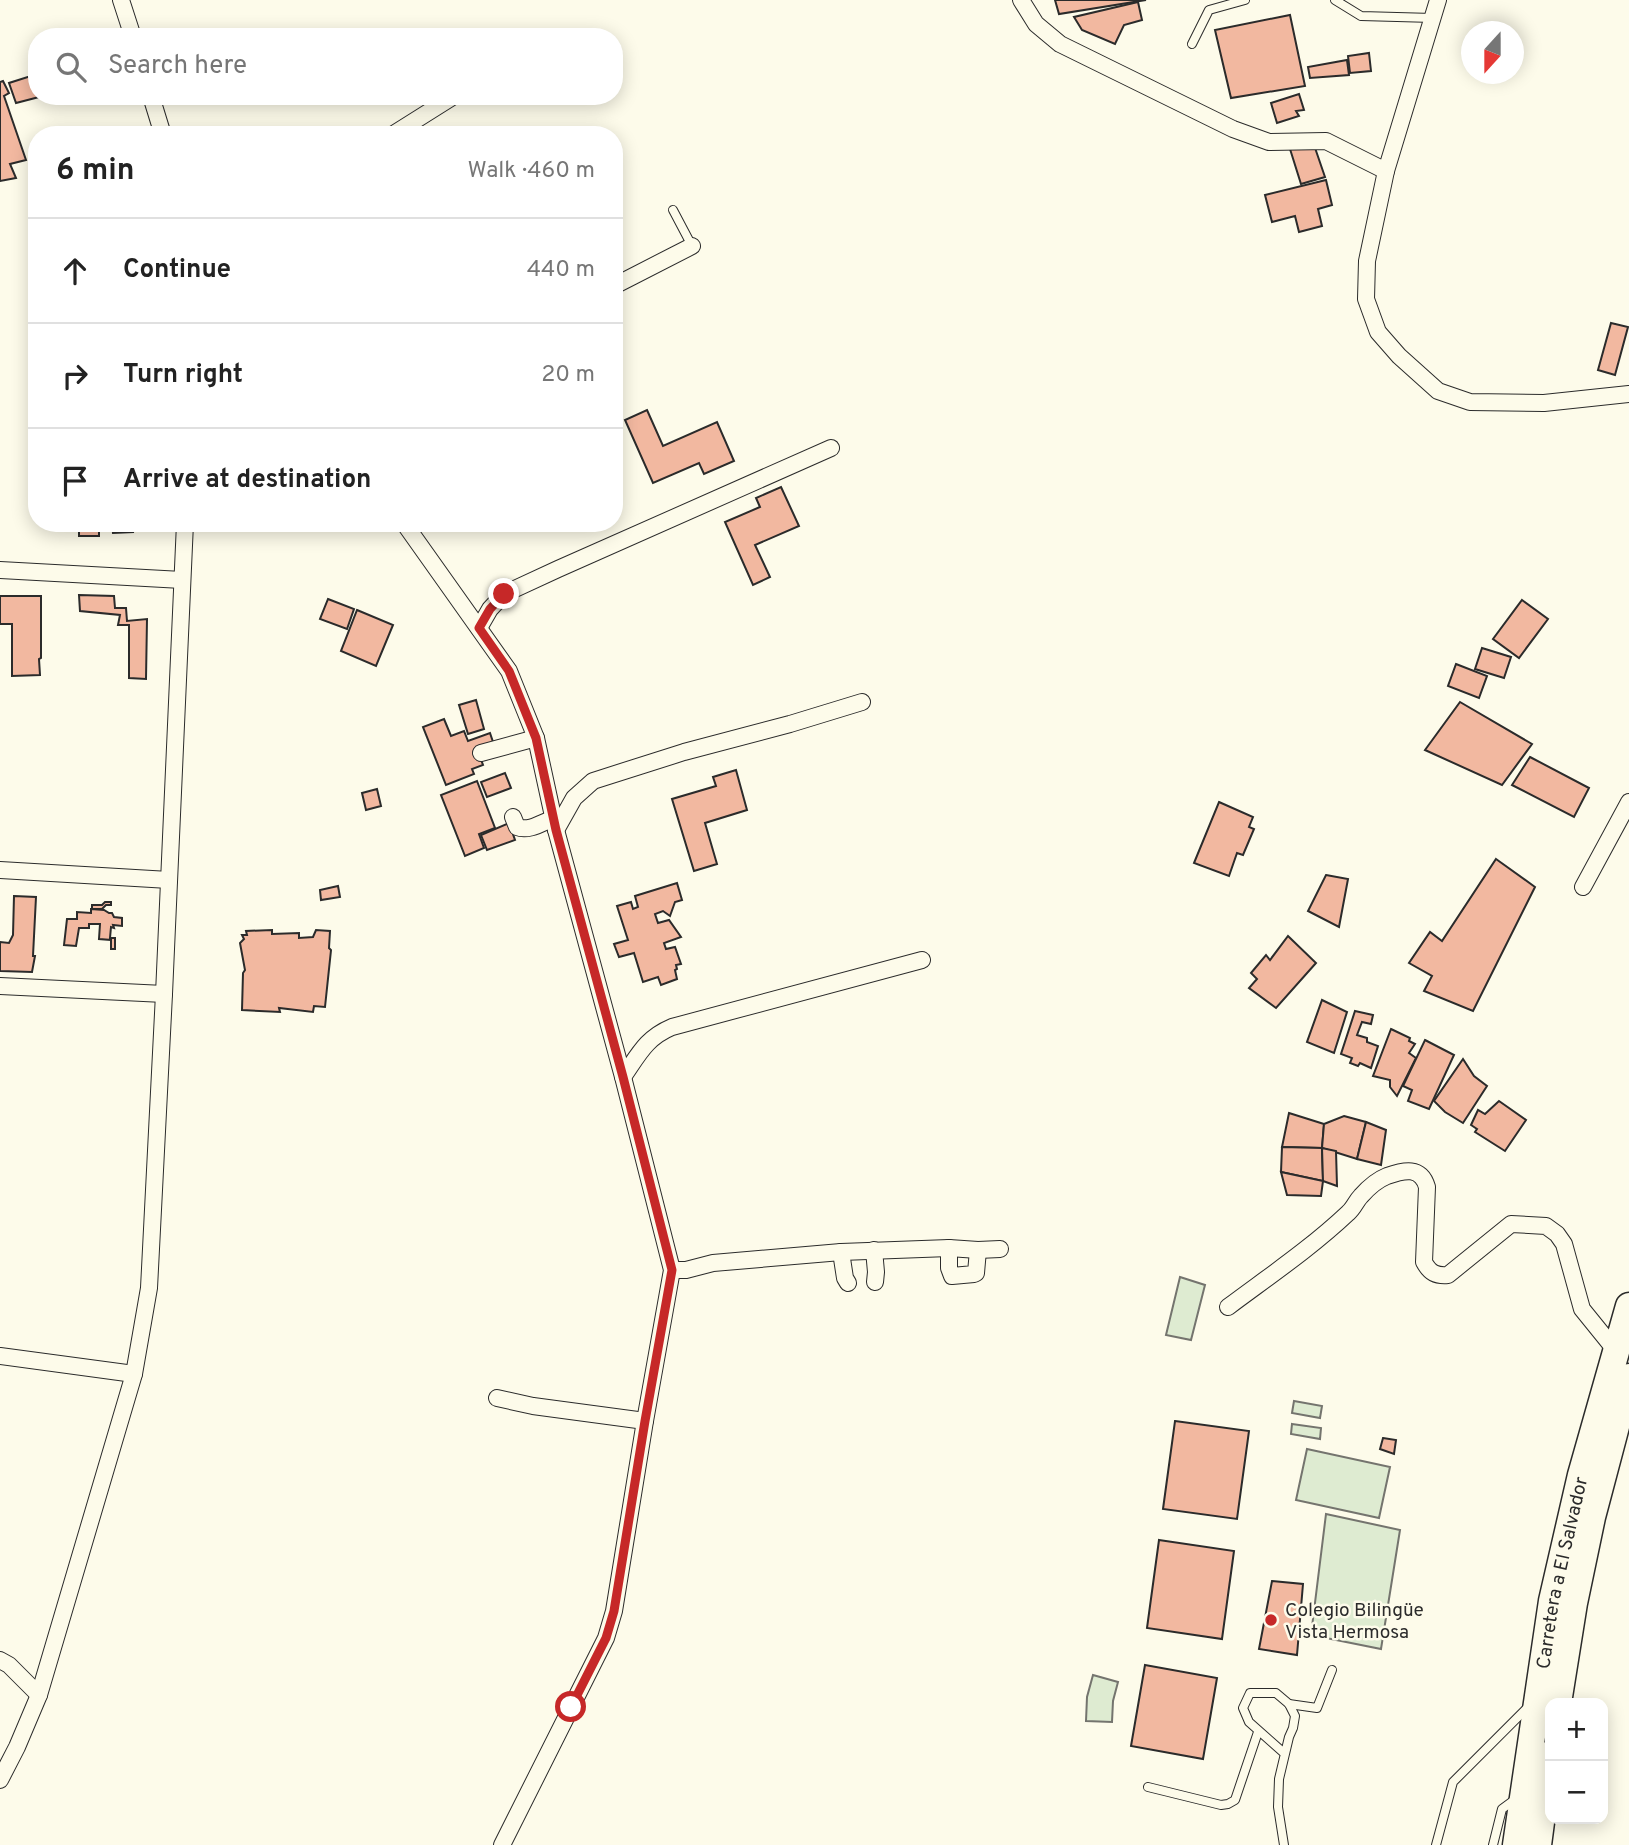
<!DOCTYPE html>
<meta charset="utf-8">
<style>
body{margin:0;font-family:Overpass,sans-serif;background:#f6f6f6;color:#222}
.controls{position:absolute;right:21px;bottom:21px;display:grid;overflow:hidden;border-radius:14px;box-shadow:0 4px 18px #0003}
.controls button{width:63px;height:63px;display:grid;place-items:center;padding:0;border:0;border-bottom:2px solid #e0e0e0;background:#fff;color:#222;font:35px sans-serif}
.compass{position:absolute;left:1461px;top:21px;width:63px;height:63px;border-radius:50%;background:#fff;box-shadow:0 4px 18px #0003;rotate:201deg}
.stop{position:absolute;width:21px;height:21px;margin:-16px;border:5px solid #c62828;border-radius:50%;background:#fff}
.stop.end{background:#c62828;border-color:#fff;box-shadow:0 2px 7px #0008}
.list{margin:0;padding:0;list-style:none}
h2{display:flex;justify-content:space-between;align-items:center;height:91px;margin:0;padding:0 28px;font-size:30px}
h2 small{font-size:23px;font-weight:400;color:#767676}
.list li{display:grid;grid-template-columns:46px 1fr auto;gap:21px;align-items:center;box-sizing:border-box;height:105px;padding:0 28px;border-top:2px solid #e0e0e0}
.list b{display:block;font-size:26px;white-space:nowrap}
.list em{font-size:23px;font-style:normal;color:#767676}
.icon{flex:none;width:38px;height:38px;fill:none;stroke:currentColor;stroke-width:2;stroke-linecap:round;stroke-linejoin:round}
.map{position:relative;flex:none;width:1629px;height:1845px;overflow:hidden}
.search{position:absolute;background:#fff;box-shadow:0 4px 18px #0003;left:28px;top:28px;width:595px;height:77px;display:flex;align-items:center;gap:18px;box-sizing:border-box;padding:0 24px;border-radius:28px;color:#767676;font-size:26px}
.panel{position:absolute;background:#fff;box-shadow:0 4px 18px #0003;left:28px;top:126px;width:595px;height:406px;border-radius:28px}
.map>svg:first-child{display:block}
.green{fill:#deebd1;stroke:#74746e;stroke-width:2}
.building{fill:#f2b8a0;stroke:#2b2b2b;stroke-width:2}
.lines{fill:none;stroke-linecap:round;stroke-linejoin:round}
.service-casing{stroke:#2b2b2b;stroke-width:10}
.minor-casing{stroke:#2b2b2b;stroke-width:18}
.trunk-casing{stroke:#2b2b2b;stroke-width:29}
.service{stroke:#fdfbea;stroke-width:8}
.minor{stroke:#fdfbea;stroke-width:16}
.trunk{stroke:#fdfbea;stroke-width:26}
.route{stroke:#c62828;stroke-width:9}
.poi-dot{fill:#c62828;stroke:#fdfbea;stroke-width:2.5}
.labels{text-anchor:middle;stroke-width:5;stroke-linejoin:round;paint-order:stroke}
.street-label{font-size:19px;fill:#2b2b2b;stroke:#fdfbea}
.poi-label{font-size:19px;fill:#2b2b2b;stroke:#fdfbea;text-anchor:start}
</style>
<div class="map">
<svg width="1629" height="1845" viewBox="0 0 1629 1845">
<rect width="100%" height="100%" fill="#fdfbea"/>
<g class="green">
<path d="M1180 1277 1205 1285 1191 1340 1166 1335Z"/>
<path d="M1294 1401 1322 1406 1320 1418 1292 1413Z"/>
<path d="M1292 1424 1321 1428 1320 1439 1291 1434Z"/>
<path d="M1307 1449 1390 1467 1379 1518 1296 1500Z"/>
<path d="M1326 1514 1400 1530 1381 1649 1311 1635Z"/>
<path d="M1093 1675 1118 1682 1113 1701 1112 1722 1086 1721 1087 1697Z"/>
</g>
<g class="building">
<path d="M1055 0H1146L1059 14Z"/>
<path d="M1138 2 1142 20 1124 25 1115 44 1082 30 1074 17Z"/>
<path d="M1290 15 1305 86 1231 98 1215 30Z"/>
<path d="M1369 53 1371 71 1350 73 1348 56Z"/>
<path d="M1347 60 1349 75 1310 78 1308 67Z"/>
<path d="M37 74V96H43L16 103 9 83Z"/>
<path d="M3 81 9 93 4 96 26 160 10 164 16 178 0 181V82Z"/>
<path d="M1299 94 1304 110 1296 111 1299 116 1277 123 1271 103Z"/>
<path d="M1313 142 1325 177 1301 184 1290 149Z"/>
<path d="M1326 180 1332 205 1318 209 1322 226 1299 232 1295 216 1272 222 1265 195Z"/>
<path d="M1611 323 1628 327 1615 375 1598 370Z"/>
<path d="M647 410 663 446 717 422 734 461 704 474 699 463 653 483 625 420Z"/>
<path d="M781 487 799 526 755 545 770 577 753 585 725 522 760 507 756 498Z"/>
<rect x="79" y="523" width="20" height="13"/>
<path d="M112 523H132L133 532 113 533Z"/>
<path d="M79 595 114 596 115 608H126L127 621 147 619 146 679 129 678V625H118L120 615 80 611Z"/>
<path d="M0 596H41V658L39 659 40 675 12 676V624H0Z"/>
<path d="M328 599 354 609 347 629 320 619Z"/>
<path d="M1522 600 1548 619 1519 658 1493 639Z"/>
<path d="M357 610 393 625 376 666 341 651Z"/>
<path d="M1482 648 1511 657 1504 678 1475 669Z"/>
<path d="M1456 664 1487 676 1479 698 1448 686Z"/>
<path d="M476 700 484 729 468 734 459 705Z"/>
<path d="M1460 702 1532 744 1502 785 1425 750Z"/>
<path d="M444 719 451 736 464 731 468 741 490 733 494 745 478 751 483 765 472 769 474 774 446 785 423 727Z"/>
<path d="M1530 757 1589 788 1574 817 1512 785Z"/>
<path d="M736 770 747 810 705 823 717 864 694 871 672 799 716 786 713 777Z"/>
<path d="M505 773 511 788 487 797 481 782Z"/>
<path d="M477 781 495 828 479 834 484 848 465 856 441 795Z"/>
<path d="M377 789 381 806 366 810 362 793Z"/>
<path d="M1219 802 1253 817 1249 827 1254 829 1243 855 1237 853 1229 876 1194 863Z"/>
<path d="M509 823 515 840 487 850 481 835Z"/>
<path d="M1496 859 1535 887 1473 1011 1424 991 1432 976 1409 963 1430 932 1442 941Z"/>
<path d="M1326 875 1348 879 1339 927 1308 911Z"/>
<path d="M677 883 682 900 675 902 670 916 663 911 655 914 658 923 669 920 681 937 664 943 666 949 675 947 681 964 676 965 677 969 675 970 677 979 661 985 658 977 643 982 634 953 619 957 614 944 628 940 617 906 631 902 633 909 638 907 635 896Z"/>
<path d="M338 886 340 897 321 900 320 890Z"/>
<path d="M14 896 36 897 33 956H35L32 972 0 971V942L9 943 13 935Z"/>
<path d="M105 902H111V905H106L102 909H92V905H102Z"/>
<path d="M91 909 104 910 109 913H112L114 917 122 918V926L113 925 114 928 111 927 110 938H115V949H111V940L99 939 100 924H89V928H79L76 946 64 945 67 919H77V912L91 913Z"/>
<path d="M272 930V934L299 933V938L313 937 316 930 330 931 329 948 331 950 325 1007 314 1006 313 1012 279 1008 280 1012 242 1010 243 973 245 970 240 943 244 939 242 935H247L246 931Z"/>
<path d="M1288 936 1316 963 1276 1008 1249 988 1257 979 1251 973 1266 955 1270 960Z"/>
<path d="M1322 1000 1347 1012 1334 1053 1307 1042Z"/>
<path d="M1355 1011 1373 1015 1371 1024 1362 1022 1357 1035 1367 1038V1042L1378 1046 1371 1068 1360 1063 1358 1066 1350 1063 1352 1058 1341 1054Z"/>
<path d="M1391 1029 1410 1038 1409 1041 1415 1044 1409 1053 1416 1058 1397 1096 1390 1087V1080L1373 1076Z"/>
<path d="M1425 1040 1454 1055 1429 1109 1408 1101 1412 1090 1403 1086Z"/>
<path d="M1463 1059 1474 1076 1487 1086 1463 1123 1445 1112 1434 1101Z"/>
<path d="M1499 1101 1526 1120 1505 1151 1475 1132 1477 1129 1471 1125 1478 1110 1485 1114Z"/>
<path d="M1289 1113 1324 1124 1322 1148 1282 1147Z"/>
<path d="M1344 1116 1366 1122 1357 1159 1322 1148 1324 1124Z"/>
<path d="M1366 1122 1386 1130 1381 1165 1357 1159Z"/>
<path d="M1282 1147 1322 1148 1323 1181 1281 1172Z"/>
<path d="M1322 1148 1336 1151 1337 1186 1323 1181Z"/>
<path d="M1281 1172 1323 1181 1321 1196 1287 1195Z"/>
<path d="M1175 1421 1249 1431 1237 1519 1163 1509Z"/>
<path d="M1383 1438 1396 1440 1394 1454 1380 1449Z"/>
<path d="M1159 1540 1234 1551 1222 1639 1147 1628Z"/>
<path d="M1272 1581 1303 1584 1297 1655 1259 1649Z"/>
<path d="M1145 1665 1217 1678 1203 1759 1131 1746Z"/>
</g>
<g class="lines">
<defs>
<g id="service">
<path d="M1335 0 1361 16 1433 18"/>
<path d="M1192 44 1209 10 1245 0"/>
<path d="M673 210 692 246"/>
<path d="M1289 1704 1317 1708 1332 1670"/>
<path d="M1148 1787 1221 1805 1228 1804 1235 1800 1258 1732"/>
<path d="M1284 1845 1278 1807 1279 1779 1289 1737 1293 1728 1295 1716 1289 1704 1276 1693H1250L1243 1708 1249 1722 1284 1753"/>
<path d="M1436 1845 1453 1782 1528 1707"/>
<path d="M1493 1845 1502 1809 1517 1798"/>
</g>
<g id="minor">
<path d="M121 0 133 37"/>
<path d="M1021 0 1036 24 1060 44 1233 129 1269 142 1326 141 1386 171"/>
<path d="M1438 0 1386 171 1367 261 1366 299 1378 332 1399 356 1438 391 1470 402 1544 403 1629 394"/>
<path d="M151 96 163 135"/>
<path d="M392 135 454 96"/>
<path d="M614 286 692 246"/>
<path d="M404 523 509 671 536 738 556 830 623 1077 672 1270 645 1421 614 1611 606 1638 502 1845"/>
<path d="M0 570 182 580"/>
<path d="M479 628 490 609 504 594 558 569 831 448"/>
<path d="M481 753 536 738"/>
<path d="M513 817 517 827C529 832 543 822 554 818"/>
<path d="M556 830 574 798 593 781 684 752 790 724 862 702"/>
<path d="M0 870 169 880"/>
<path d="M1583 887 1629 802"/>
<path d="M0 986 164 994"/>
<path d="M623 1077C639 1054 646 1038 672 1027L922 960"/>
<path d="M949 1248V1268L952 1276 974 1274 976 1273 978 1250"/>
<path d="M874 1250 876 1272 875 1282"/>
<path d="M841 1252 845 1278 848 1283"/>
<path d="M672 1270H686L713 1263 841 1252 949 1248 978 1250 1000 1249"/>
<path d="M1228 1307C1268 1277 1311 1248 1348 1213 1354 1208 1356 1201 1361 1196 1368 1188 1377 1180 1387 1176 1404 1170 1421 1166 1427 1187L1424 1262C1430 1273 1436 1276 1448 1275L1511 1224 1546 1226 1557 1234 1564 1244 1582 1309 1616 1351"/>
<path d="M0 1356 134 1374"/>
<path d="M497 1398 533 1406 645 1421"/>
<path d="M0 1660 9 1665 39 1695"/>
<path d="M0 1780 17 1747 39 1695 134 1374 149 1288 164 994 185 523"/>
</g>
<g id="trunk">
<path d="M1558 1703 1574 1603 1592 1517 1629 1377"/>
<path id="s1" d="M1516 1845 1552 1601 1581 1475 1629 1306"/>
<path d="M1538 1845 1550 1754"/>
</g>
</defs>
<use href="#service" class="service-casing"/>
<use href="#minor" class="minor-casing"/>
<use href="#trunk" class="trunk-casing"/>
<use href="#service" class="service"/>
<use href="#minor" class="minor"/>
<use href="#trunk" class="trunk"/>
</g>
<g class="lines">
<path class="route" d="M504 594 490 609 479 628 509 671 536 738 556 830 623 1077 672 1270 645 1421 614 1611 606 1638 571 1707"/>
</g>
<circle class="poi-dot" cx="1271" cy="1620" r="7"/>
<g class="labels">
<g class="street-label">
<text dy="7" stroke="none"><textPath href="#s1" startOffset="276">Carretera a El Salvador</textPath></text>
</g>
<g class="poi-label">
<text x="1285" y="1616">Colegio Bilingüe<tspan x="1285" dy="22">Vista Hermosa</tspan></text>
</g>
</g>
</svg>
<div class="controls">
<button>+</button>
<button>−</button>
</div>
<svg class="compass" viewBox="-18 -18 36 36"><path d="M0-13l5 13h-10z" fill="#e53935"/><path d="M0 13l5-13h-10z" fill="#767676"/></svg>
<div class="stop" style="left:571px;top:1707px"></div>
<div class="stop end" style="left:504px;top:594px"></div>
<div class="search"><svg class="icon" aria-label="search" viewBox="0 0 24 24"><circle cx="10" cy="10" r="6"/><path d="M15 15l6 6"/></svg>Search here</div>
<section class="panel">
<h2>6 min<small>Walk · 460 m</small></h2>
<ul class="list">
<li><svg class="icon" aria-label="ahead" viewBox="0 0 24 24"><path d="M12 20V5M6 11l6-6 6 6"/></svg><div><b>Continue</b></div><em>440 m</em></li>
<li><svg class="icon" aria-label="right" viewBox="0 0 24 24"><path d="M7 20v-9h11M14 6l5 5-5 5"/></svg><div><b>Turn right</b></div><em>20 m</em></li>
<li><svg class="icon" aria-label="arrive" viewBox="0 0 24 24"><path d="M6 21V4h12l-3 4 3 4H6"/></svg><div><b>Arrive at destination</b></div></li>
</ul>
</section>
</div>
